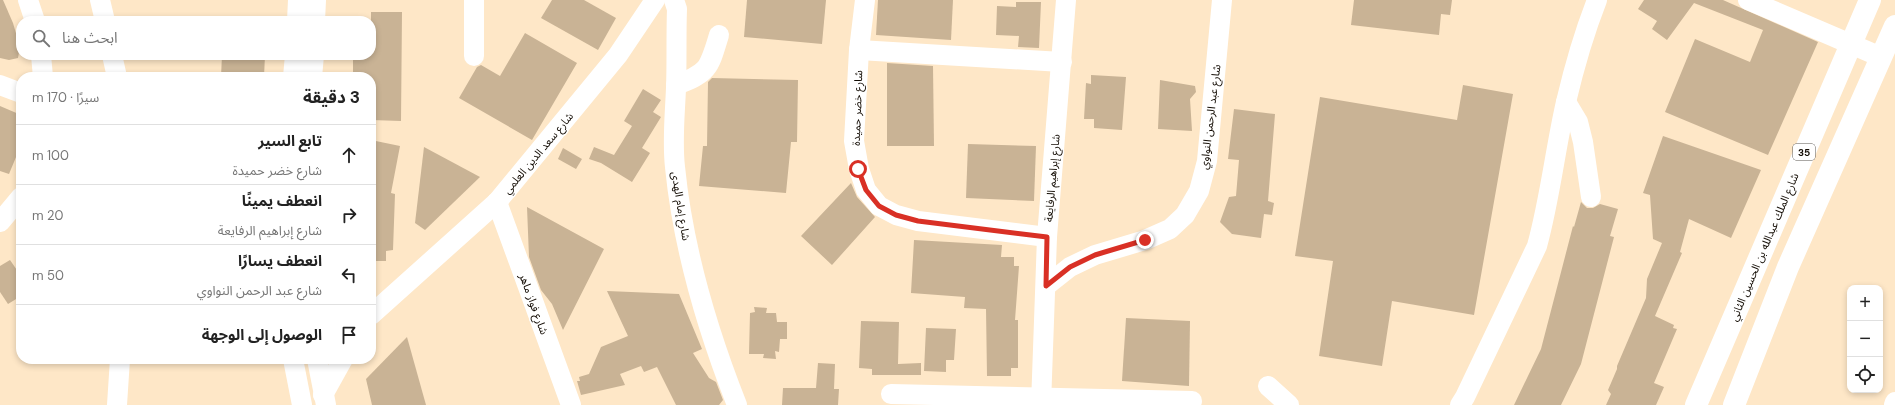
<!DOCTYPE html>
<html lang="ar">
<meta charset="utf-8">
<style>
body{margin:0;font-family:"DM Sans","Noto Sans Arabic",sans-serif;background:#f6f6f6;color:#222;direction:rtl}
.controls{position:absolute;right:12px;bottom:12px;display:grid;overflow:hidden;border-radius:8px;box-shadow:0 2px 6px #0003}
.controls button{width:36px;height:36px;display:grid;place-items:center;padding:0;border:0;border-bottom:1px solid #e0e0e0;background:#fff;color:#222;font:20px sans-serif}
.stop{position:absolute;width:12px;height:12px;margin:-9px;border:3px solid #d93025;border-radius:50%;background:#fff}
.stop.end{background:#d93025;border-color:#fff;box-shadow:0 1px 4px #0008}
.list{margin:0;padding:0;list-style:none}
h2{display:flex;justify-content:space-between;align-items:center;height:52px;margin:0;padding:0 16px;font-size:17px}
h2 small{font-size:13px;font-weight:400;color:#767676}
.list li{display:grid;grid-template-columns:26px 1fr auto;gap:12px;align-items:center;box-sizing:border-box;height:60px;padding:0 16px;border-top:1px solid #e0e0e0}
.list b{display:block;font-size:15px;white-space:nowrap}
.list p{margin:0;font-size:13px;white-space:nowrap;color:#767676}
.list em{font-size:13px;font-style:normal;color:#767676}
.icon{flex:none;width:22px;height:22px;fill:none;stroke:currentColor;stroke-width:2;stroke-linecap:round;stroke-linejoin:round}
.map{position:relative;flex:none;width:1895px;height:405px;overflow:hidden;direction:ltr}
.search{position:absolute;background:#fff;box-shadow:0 2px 6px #0003;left:16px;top:16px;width:360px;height:44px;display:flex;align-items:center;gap:10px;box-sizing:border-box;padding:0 14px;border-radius:16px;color:#767676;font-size:15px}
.panel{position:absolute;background:#fff;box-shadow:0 2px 6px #0003;left:16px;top:72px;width:360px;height:292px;border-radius:16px;direction:rtl}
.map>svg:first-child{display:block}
.building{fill:#c9b395}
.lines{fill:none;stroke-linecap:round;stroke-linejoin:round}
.minor{stroke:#fff;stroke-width:20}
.highway{stroke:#fff;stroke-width:22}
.route{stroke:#d93025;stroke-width:5}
.labels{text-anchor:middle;stroke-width:3;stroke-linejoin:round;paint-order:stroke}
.shield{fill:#fff;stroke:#59544f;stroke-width:1}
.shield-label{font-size:10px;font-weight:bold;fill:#120b03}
.street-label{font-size:11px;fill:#120b03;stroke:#fff}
</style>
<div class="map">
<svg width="1895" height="405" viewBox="0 0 1895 405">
<rect width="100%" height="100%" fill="#fee7c7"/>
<g class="building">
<path d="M0 0H3L13 23 20 47 18 58 9 60 0 58Z"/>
<path d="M552 0H584L616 18 598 50 541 18Z"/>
<path d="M747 0H826L822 44 744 37Z"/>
<path d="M878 0H953L951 40 876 35Z"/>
<path d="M1354 0H1452L1450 15 1441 14 1439 35 1351 25Z"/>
<path d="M1644 0H1723L1818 42 1768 155 1665 112 1695 39 1750 62 1763 30 1694 3 1667 40 1652 29 1657 21 1638 9Z"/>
<path d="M1016 2H1041L1039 48 1018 47 1019 36 996 35 997 6 1016 7Z"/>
<path d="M371 12H402L401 121 371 120V77H353V55H371Z"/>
<path d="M525 33 577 63 532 140 459 98 477 67 481 65 500 76Z"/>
<path d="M222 55H265L264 77H221Z"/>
<path d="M887 63 933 66 934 146H887Z"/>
<path d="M1091 75 1126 77 1122 130 1094 128V119H1084L1086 83 1091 84Z"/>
<path d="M712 78 798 80 797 142H791L786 193 699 186 703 146H707L708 82Z"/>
<path d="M1160 80 1195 86 1196 92 1190 99 1192 131 1158 129Z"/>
<path d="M1463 85 1513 94 1474 315 1392 301 1382 366 1319 356 1333 261 1295 256 1320 97 1457 120Z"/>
<path d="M643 89 661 100 653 112 661 117 642 148 650 153 632 182 601 163 589 159 594 147 614 155 632 126 624 121Z"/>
<path d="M0 106 21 115V145L9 174 0 171Z"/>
<path d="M1234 109 1275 114 1268 201 1274 203 1272 215 1264 214 1261 238 1232 234 1220 222 1229 197 1236 196 1239 160 1228 159Z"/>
<path d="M1663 136 1761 170 1731 238 1689 219 1680 252 1682 253 1655 316 1674 325 1673 328 1677 329 1654 383 1664 387 1656 405H1606L1611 394 1608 390 1617 369V366L1646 298 1647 279 1662 243 1653 239 1650 195 1643 193Z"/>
<path d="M371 140 400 146 391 193 395 194 393 250 386 251V261H371Z"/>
<path d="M968 144 1036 146 1034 201 966 198Z"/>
<path d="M424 147 480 177 425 230 415 223Z"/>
<path d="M563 148 582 159 576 169 558 159Z"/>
<path d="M851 183 857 197 875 217 832 265 801 236Z"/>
<path d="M1581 202 1587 208H1593L1600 204 1618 209 1610 236 1614 237 1581 364 1561 405H1514L1541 349 1573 226 1574 227Z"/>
<path d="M527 207 604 249 563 330 552 304 541 290 529 257Z"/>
<path d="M914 240 1002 245 1001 257H1014V266H1019L1015 320H1018V368H1011V376H987L986 309 964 308 965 297 911 293Z"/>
<path d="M10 260 21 276V296L8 304 0 292V266Z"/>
<path d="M607 291 679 294 702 349 693 353 709 378 716 382 723 400 719 405H676L657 367 644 372 641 366 620 374 625 385 581 395 577 381H580L579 377 589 374 601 347 628 336Z"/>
<path d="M754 307 767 308 766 313H776L777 322H787V339H780L779 352 775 351 776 359 763 358 764 354H749L750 313 755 312Z"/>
<path d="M1126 318 1190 321 1189 386 1122 381Z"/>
<path d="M861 321 899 322 898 364 921 363V375H872V369L859 368Z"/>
<path d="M926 328 956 329 954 360H946V372L924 371Z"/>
<path d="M407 337 426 405H372L366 379Z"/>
<path d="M818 363 835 364 834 389H839L838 405H782L783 388H816Z"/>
</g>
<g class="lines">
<g class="minor">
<path d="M28 0 35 21"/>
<path d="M100 0 105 21"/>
<path d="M674 0 677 9C676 36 677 62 676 88 675 114 672 141 675 167 683 248 707 329 737 405"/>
<path d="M865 0 859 50 854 141 859 169 866 190 879 206 896 215 918 221 1047 237"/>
<path d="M1748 0 1881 57"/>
<path d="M297 21 298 0"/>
<path d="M315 21 316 0"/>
<path d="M859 50 1062 62"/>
<path d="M41 55 43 77"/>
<path d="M112 55 117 77"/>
<path d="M474 56V0"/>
<path d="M293 77 295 55"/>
<path d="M312 77 314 55"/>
<path d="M0 85 21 93"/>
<path d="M676 85C709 73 709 68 719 35"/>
<path d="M1566 102 1578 122 1583 142 1591 197"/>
<path d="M497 202 571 405"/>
<path d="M0 222 21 197"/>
<path d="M1046 286 1070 267 1095 255 1145 240 1170 229 1185 215 1199 191 1207 161 1222 0"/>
<path d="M371 315 497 202 618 55 655 0"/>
<path d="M293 359 302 405"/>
<path d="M317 359 326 405"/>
<path d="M1268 386 1289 405"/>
<path d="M891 394 1192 401"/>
<path d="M323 395 343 359"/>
<path d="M117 405 120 359"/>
<path d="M1041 405 1047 237 1066 0"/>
<path d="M1460 405 1465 397 1537 246C1550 199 1555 150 1566 102 1574 68 1584 33 1597 0"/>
<path d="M1894 405 1895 402"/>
</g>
<g class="highway">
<path d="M1696 405 1870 0"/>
<path d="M1734 405 1788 267 1895 26"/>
</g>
</g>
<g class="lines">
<path class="route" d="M858 169 866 190 879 206 896 215 918 221 1047 237 1046 286 1070 267 1095 255 1145 240"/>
</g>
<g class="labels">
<rect class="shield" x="1793" y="144" width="22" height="16" rx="3"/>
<g class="shield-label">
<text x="1804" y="156">35</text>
</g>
<g class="street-label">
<text transform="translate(857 108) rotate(-88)" y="4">شارع خضر حميدة</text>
<text transform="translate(1210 117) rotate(-83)" y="4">شارع عبد الرحمن النواوي</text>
<text transform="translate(538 153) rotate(-50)" y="4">شارع سعد الدين العلمي</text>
<text transform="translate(1052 178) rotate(-85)" y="4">شارع إبراهيم الرفايعة</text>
<text transform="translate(681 206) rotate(81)" y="4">شارع إمام الهدى</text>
<text transform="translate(1764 247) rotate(-67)" y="4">شارع الملك عبدالله بن الحسين الثاني</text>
<text transform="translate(534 304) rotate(70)" y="4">شارع فواز ماهر</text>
</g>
</g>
</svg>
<div class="controls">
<button>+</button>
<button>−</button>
<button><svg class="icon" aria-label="locate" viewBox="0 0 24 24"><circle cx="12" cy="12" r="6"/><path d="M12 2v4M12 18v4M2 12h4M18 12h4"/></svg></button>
</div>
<div class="stop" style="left:858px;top:169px"></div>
<div class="stop end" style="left:1145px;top:240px"></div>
<div class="search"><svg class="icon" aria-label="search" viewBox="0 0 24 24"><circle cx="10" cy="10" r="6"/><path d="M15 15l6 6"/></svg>ابحث هنا</div>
<section class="panel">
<h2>3 دقيقة<small>سيرًا · 170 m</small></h2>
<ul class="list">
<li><svg class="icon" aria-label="ahead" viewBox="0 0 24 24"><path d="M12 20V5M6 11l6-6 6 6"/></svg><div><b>تابع السير</b><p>شارع خضر حميدة</p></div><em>100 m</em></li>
<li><svg class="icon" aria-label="right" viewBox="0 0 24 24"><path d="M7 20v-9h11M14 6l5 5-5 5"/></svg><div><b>انعطف يمينًا</b><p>شارع إبراهيم الرفايعة</p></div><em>20 m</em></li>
<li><svg class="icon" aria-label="left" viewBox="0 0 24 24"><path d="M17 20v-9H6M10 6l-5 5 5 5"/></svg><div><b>انعطف يسارًا</b><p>شارع عبد الرحمن النواوي</p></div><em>50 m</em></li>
<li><svg class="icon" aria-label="arrive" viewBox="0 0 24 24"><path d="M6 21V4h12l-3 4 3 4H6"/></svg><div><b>الوصول إلى الوجهة</b></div></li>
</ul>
</section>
</div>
